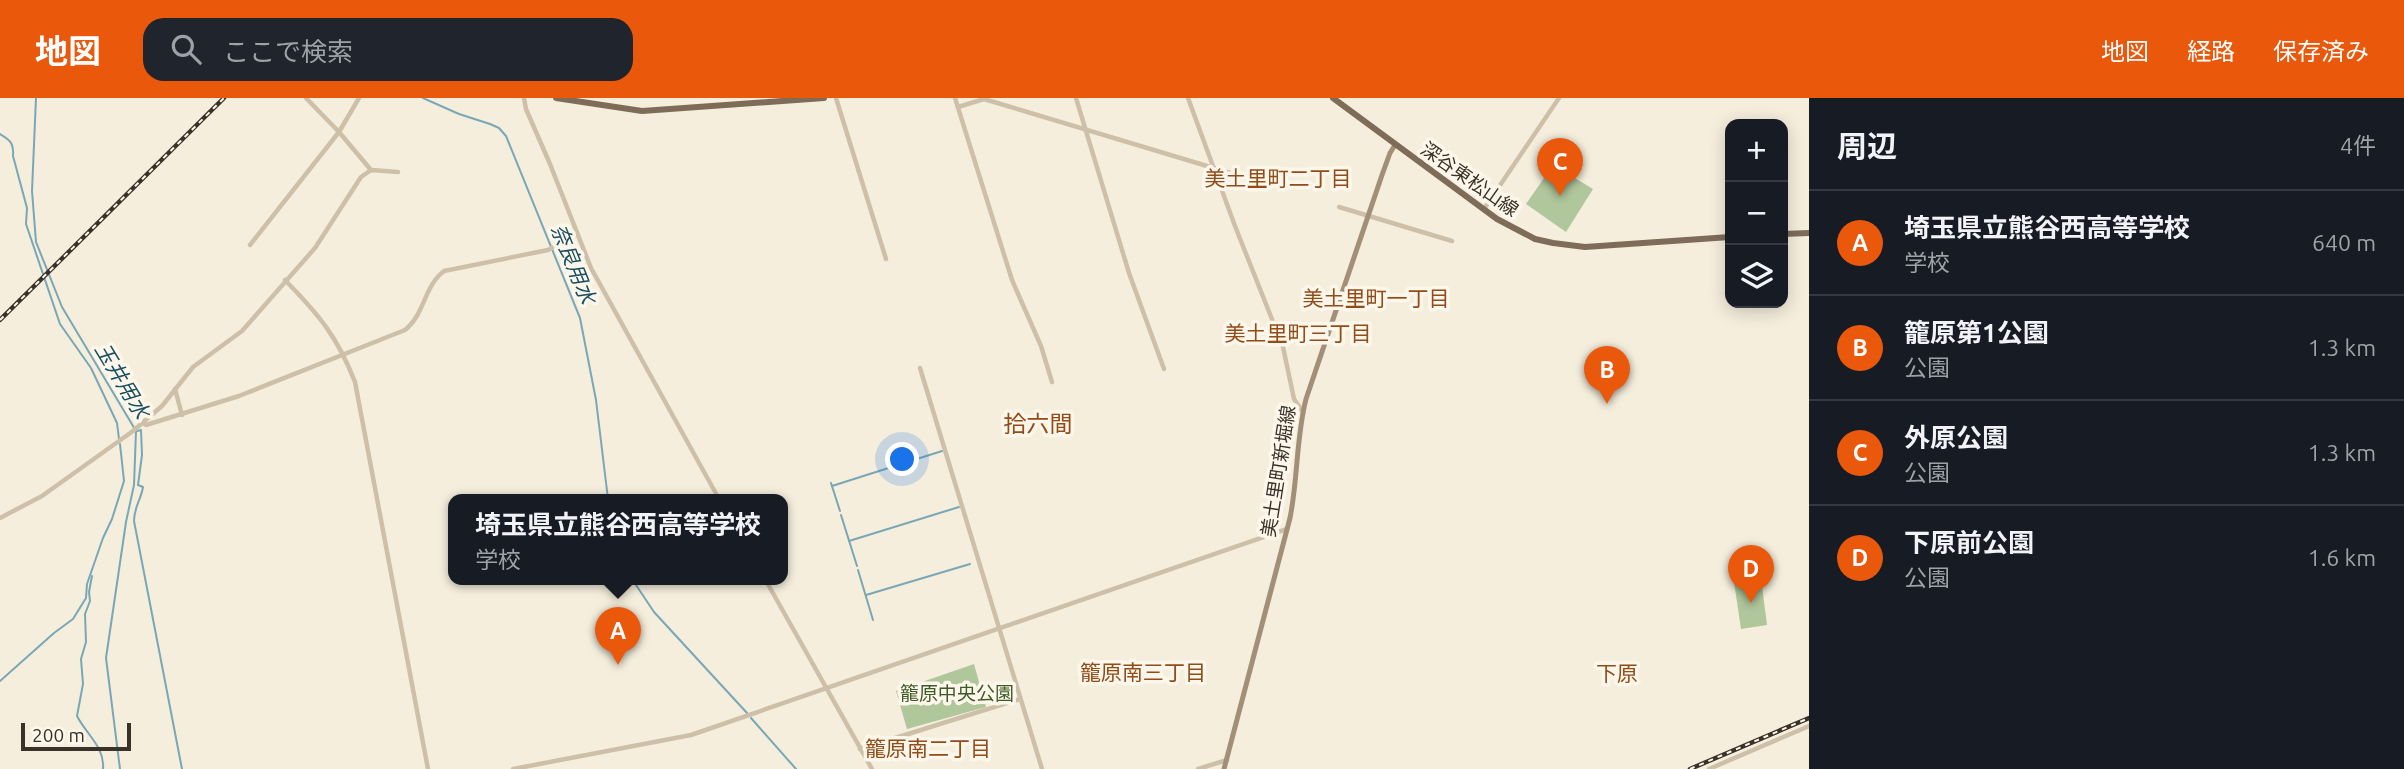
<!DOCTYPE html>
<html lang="ja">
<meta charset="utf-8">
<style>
body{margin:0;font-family:Ubuntu,"Noto Sans JP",sans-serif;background:#20242c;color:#f1f3f6}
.controls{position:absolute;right:21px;top:21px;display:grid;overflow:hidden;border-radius:14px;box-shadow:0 4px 18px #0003}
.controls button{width:63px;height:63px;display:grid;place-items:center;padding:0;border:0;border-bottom:2px solid #363941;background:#171b24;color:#f1f3f6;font:35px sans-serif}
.scale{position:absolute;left:21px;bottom:18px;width:110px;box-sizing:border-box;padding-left:7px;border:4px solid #3a3129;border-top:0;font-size:19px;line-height:24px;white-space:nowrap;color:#3a3129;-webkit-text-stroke:5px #fcf7ea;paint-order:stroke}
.you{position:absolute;left:903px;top:362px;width:24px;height:24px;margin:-18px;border:5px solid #fff;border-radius:50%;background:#1a73e8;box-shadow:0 0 0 10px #1a73e833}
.badge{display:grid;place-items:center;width:46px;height:46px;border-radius:50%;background:#ea580c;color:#fff;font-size:23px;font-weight:700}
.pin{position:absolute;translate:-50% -58px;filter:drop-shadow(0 2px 4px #0008)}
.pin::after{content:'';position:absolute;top:37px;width:24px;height:21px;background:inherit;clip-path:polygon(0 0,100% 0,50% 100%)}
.popup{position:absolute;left:448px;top:396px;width:340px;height:91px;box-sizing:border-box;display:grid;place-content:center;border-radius:14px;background:#171b24;filter:drop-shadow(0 2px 5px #0005);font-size:23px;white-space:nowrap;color:#9ea1a6}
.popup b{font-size:26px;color:#f1f3f6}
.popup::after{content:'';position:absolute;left:50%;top:100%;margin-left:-14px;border:14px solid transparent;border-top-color:#171b24}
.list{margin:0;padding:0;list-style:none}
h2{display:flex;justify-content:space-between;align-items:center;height:91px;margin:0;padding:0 28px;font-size:30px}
h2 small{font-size:23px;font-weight:400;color:#9ea1a6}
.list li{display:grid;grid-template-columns:46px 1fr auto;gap:21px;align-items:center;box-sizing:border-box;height:105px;padding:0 28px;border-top:2px solid #363941}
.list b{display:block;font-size:26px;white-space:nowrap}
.list p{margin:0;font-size:23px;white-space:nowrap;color:#9ea1a6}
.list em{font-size:23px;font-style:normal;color:#9ea1a6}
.icon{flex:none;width:38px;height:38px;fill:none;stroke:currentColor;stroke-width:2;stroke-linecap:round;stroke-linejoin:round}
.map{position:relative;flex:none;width:1809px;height:671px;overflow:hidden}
header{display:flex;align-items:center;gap:42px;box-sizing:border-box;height:98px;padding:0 35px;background:#ea580c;color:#fff}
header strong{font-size:33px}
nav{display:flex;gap:38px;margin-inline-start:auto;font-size:24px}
.search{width:490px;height:63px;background:#20242c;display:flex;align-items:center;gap:18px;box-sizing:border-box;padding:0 24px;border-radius:21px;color:#9ea1a6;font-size:26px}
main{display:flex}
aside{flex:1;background:#171b24}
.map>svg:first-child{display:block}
.green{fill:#b0c69b}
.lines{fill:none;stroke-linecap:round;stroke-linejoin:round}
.stream{stroke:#79a7b5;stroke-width:2}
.tertiary{stroke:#cec0a8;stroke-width:4.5}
.secondary{stroke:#a38f78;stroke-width:5}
.primary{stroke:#7e6c58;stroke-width:6}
.rail-casing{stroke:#3a3129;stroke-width:4.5}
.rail{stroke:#fcf7ea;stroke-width:2;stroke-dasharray:5;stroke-linecap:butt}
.labels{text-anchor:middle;stroke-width:7;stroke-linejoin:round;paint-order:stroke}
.street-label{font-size:19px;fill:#3a3129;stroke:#fcf7ea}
.park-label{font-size:19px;fill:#405b2a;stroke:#fcf7ea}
.neighbourhood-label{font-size:21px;fill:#924c19;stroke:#fcf7ea}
.water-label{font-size:21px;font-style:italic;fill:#1a4f61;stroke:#fcf7ea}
.quarter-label{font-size:23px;fill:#924c19;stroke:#fcf7ea}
</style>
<header>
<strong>地図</strong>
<div class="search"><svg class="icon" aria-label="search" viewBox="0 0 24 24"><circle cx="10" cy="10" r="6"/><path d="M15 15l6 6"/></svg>ここで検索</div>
<nav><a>地図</a><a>経路</a><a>保存済み</a></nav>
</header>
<main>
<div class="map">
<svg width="1809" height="671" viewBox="0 0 1809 671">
<rect width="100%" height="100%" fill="#f5eedd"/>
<g class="green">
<path d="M1553 67 1593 91 1566 134 1526 106Z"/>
<path d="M1761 480 1767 527 1741 531 1734 484Z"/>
<path d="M974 566 986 609 907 631 896 593Z"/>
</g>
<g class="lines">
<g class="stream">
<path d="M36 0 32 93 36 144 62 209 136 333 134 387 126 424 106 560 120 671"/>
<path d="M423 0 459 16 490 26 499 30 506 38 580 220 596 302 608 401"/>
<path d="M0 36C10 42 14 45 13 58L27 110 26 126 60 226 91 270 117 325 119 341"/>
<path d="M137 333 141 332 142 357 138 387 143 389C141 402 134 409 134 423L182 671"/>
<path d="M831 385 840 413"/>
<path d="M832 388 942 353"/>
<path d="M841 417 857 468"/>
<path d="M849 443 959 409"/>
<path d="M858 472 873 522"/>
<path d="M92 478 89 494 90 503 85 516 86 544 81 561 83 586 77 618C86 636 105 649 103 671"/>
<path d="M632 481 654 514 747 615"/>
<path d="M866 497 970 466"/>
<path d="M0 583 54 535 73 521 86 500 87 486 103 440 112 421 124 383 120 346"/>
<path d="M751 620 796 671"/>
</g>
<g class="tertiary">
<path d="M306 0 339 34 371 72"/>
<path d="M524 0 526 11 550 66 591 170 719 401"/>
<path d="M836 0 886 161"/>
<path d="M955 0 1012 182 1041 248 1052 284"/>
<path d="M1076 0 1129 175 1164 271"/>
<path d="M1188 0 1235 128 1283 249 1294 301 1303 314"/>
<path d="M958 9 984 1 1257 83"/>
<path d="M1339 109 1452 143"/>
<path d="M1484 111 1559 0"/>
<path d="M250 147 339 34 359 0"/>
<path d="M285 182C319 217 337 238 355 284L428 671"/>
<path d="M920 270 1042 671"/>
<path d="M175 291 182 317"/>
<path d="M143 325 146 327 239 298 405 232C425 216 424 188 444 173L548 152 577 136"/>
<path d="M0 420 42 398 133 333 162 308 193 269 242 233 315 150 361 79 371 72 398 74"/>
<path d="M765 481 872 671"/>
<path d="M860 651 1020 601"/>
<path d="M513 671 691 637 1287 431"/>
<path d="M1198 671 1227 662"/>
<path d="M1709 671 1809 628"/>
</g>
<path class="secondary" d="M1224 671 1290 420C1298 381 1296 340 1306 301L1382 77 1390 55 1395 47"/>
<g class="primary">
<path d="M556 0 642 13 824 0"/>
<path d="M1333 0 1497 121 1535 141 1553 145 1585 149 1730 139"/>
<path d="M1783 136 1809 135"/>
</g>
<defs>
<g id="rail">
<path d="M0 222 224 0"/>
<path d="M1690 671 1809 620"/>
</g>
</defs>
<use href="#rail" class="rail-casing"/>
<use href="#rail" class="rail"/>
</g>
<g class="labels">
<g class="street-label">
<text transform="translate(1470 81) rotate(35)" y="7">深谷東松山線</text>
<text transform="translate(1278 373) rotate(-81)" y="7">美土里町新堀線</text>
</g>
<g class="park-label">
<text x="957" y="602">籠原中央公園</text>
</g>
<g class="neighbourhood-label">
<text x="1278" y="88">美土里町二丁目</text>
<text x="1376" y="208">美土里町一丁目</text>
<text x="1298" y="243">美土里町三丁目</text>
<text x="1143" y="582">籠原南三丁目</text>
<text x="1617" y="583">下原</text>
<text x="928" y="658">籠原南二丁目</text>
</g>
<g class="water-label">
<text transform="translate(573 166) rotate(68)" y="7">奈良用水</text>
<text transform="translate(122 283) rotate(59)" y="7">玉井用水</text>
</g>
<g class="quarter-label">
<text x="1038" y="334">拾六間</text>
</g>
</g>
</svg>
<div class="controls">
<button>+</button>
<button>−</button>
<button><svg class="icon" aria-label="layers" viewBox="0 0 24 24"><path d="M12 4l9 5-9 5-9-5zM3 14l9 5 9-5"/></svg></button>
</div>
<div class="scale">200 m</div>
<div class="you"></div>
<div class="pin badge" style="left:618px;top:567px">A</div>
<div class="popup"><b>埼玉県立熊谷西高等学校</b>学校</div>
<div class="pin badge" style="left:1607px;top:306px">B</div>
<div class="pin badge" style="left:1560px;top:98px">C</div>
<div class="pin badge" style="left:1751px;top:505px">D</div>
</div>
<aside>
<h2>周辺<small>4件</small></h2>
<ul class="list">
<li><span class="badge">A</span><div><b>埼玉県立熊谷西高等学校</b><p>学校</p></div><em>640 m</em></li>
<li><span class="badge">B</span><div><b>籠原第1公園</b><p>公園</p></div><em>1.3 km</em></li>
<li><span class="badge">C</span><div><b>外原公園</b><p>公園</p></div><em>1.3 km</em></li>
<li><span class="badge">D</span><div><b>下原前公園</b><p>公園</p></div><em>1.6 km</em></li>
</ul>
</aside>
</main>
